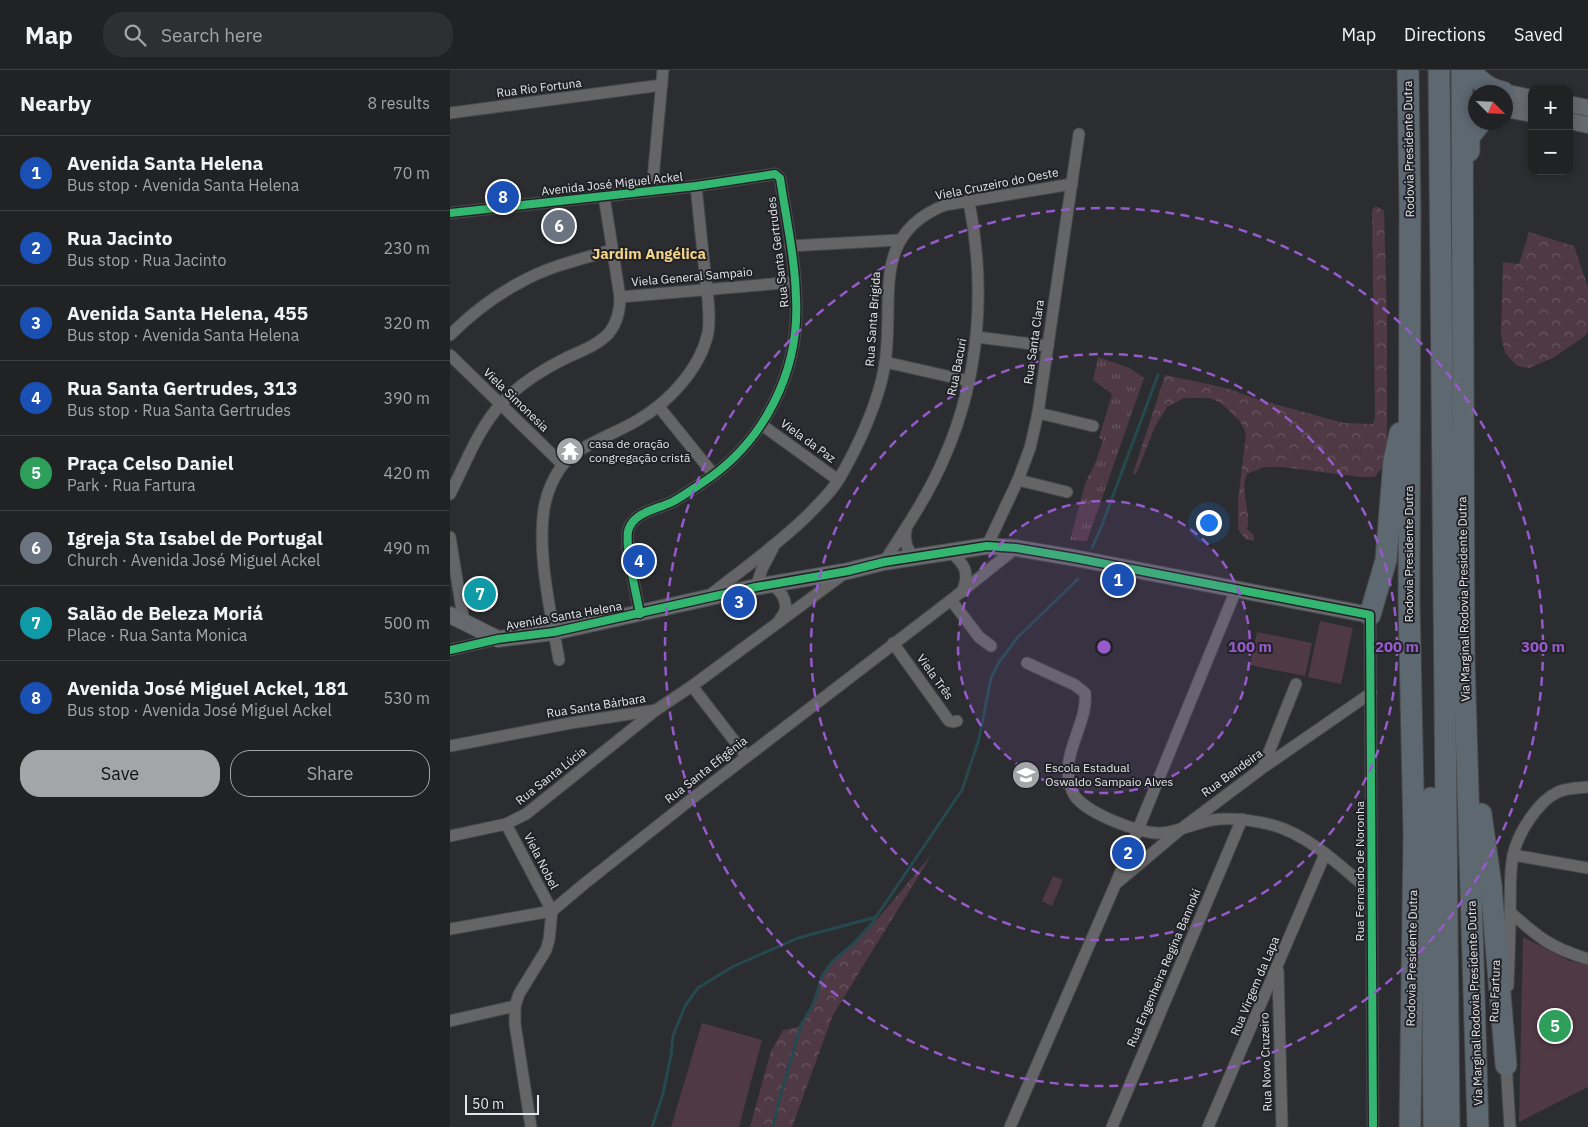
<!DOCTYPE html>
<meta charset="utf-8">
<style>
body{margin:0;font-family:"IBM Plex Sans",sans-serif;background:#2d2f31;color:#f1f3f6}
.controls{position:absolute;right:15px;top:15px;display:grid;overflow:hidden;border-radius:10px;box-shadow:0 2px 8px #0003}
.controls button{width:45px;height:45px;display:grid;place-items:center;padding:0;border:0;border-bottom:1px solid #3e3f41;background:#212224;color:#f1f3f6;font:25px sans-serif}
.compass{position:absolute;left:1018px;top:15px;width:45px;height:45px;border-radius:50%;background:#212224;box-shadow:0 2px 8px #0003;rotate:114deg}
.scale{position:absolute;left:15px;bottom:12px;width:74px;box-sizing:border-box;padding-left:5px;border:2px solid #e5e6e9;border-top:0;font-size:14px;line-height:18px;white-space:nowrap;color:#e5e6e9;-webkit-text-stroke:4px #212227;paint-order:stroke}
.you{position:absolute;left:758px;top:452px;width:18px;height:18px;margin:-12px;border:4px solid #fff;border-radius:50%;background:#1a73e8;box-shadow:0 0 0 8px #1a73e833}
.badge{display:grid;place-items:center;width:32px;height:32px;border-radius:50%;background:#a4a5a8;color:#fff;font-size:16px;font-weight:700}
.pin{position:absolute;translate:-50% -50%;border:2px solid #fff;box-shadow:0 1px 5px #0006}
.list{margin:0;padding:0;list-style:none}
h2{display:flex;justify-content:space-between;align-items:center;height:65px;margin:0;padding:0 20px;font-size:21px}
h2 small{font-size:16px;font-weight:400;color:#a2a4a6}
.list li{display:grid;grid-template-columns:32px 1fr auto;gap:15px;align-items:center;box-sizing:border-box;height:75px;padding:0 20px;border-top:1px solid #3e3f41}
.list b{display:block;font-size:19px;white-space:nowrap}
.list p{margin:0;font-size:16px;white-space:nowrap;color:#a2a4a6}
.list em{font-size:16px;font-style:normal;color:#a2a4a6}
.actions{display:flex;gap:10px;padding:15px 20px}
.actions a{flex:1;padding:11px 0;border:1px solid #a4a5a8;border-radius:20px;text-align:center;font-size:18px;color:#a4a5a8}
.actions .main{background:#a4a5a8;color:#111}
.icon{flex:none;width:28px;height:28px;fill:none;stroke:currentColor;stroke-width:2;stroke-linecap:round;stroke-linejoin:round}
.map{position:relative;flex:none;width:1138px;height:1057px;overflow:hidden}
header{display:flex;align-items:center;gap:30px;box-sizing:border-box;height:70px;padding:0 25px;background:#212224;border-bottom:1px solid #3e3f41}
header strong{font-size:24px}
nav{display:flex;gap:28px;margin-inline-start:auto;font-size:18px}
.search{width:350px;height:45px;background:#2d2f31;display:flex;align-items:center;gap:12px;box-sizing:border-box;padding:0 18px;border-radius:20px;color:#a2a4a6;font-size:19px}
main{display:flex}
aside{flex:1;background:#212224}
.map>svg:first-child{display:block}
.grass{fill:url(#grass-tufts)}
.forest{fill:url(#forest-crowns)}
.park{fill:#4f3945}
.lines{fill:none;stroke-linecap:round;stroke-linejoin:round}
.stream{stroke:#26494f;stroke-width:3}
.street-casing{stroke:#47484a;stroke-width:13}
.secondary-casing{stroke:#47484a;stroke-width:18}
.highway-casing{stroke:#47484a;stroke-width:23}
.street{stroke:#656567;stroke-width:11}
.secondary{stroke:#66696e;stroke-width:16}
.highway{stroke:#5e6871;stroke-width:21}
.cycleway-casing{stroke:#212227;stroke-width:11}
.cycleway{stroke:#33b770;stroke-width:8}
.ring{fill:none;stroke:#965aca;stroke-width:2.5;stroke-dasharray:9 6}
.labels{text-anchor:middle;stroke-width:4;stroke-linejoin:round;paint-order:stroke}
.street-label{font-size:12px;fill:#e5e6e9;stroke:#212227}
.poi-label{font-size:12px;fill:#e5e6e9;stroke:#212227;text-anchor:start}
.quarter-label{font-size:15px;font-weight:bold;fill:#f4d389;stroke:#212227}
.centre{fill:#965aca;stroke:#212227;stroke-width:2.5}
.ring-label{font-size:15px;text-anchor:middle;font-weight:bold;fill:#965aca;stroke:#212227;stroke-width:4;stroke-linejoin:round;paint-order:stroke}
</style>
<header>
<strong>Map</strong>
<div class="search"><svg class="icon" aria-label="search" viewBox="0 0 24 24"><circle cx="10" cy="10" r="6"/><path d="M15 15l6 6"/></svg>Search here</div>
<nav><a>Map</a><a>Directions</a><a>Saved</a></nav>
</header>
<main>
<aside>
<h2>Nearby<small>8 results</small></h2>
<ul class="list">
<li><span class="badge" style="background:#1a4fb4">1</span><div><b>Avenida Santa Helena</b><p>Bus stop · Avenida Santa Helena</p></div><em>70 m</em></li>
<li><span class="badge" style="background:#1a4fb4">2</span><div><b>Rua Jacinto</b><p>Bus stop · Rua Jacinto</p></div><em>230 m</em></li>
<li><span class="badge" style="background:#1a4fb4">3</span><div><b>Avenida Santa Helena, 455</b><p>Bus stop · Avenida Santa Helena</p></div><em>320 m</em></li>
<li><span class="badge" style="background:#1a4fb4">4</span><div><b>Rua Santa Gertrudes, 313</b><p>Bus stop · Rua Santa Gertrudes</p></div><em>390 m</em></li>
<li><span class="badge" style="background:#2e9e5b">5</span><div><b>Praça Celso Daniel</b><p>Park · Rua Fartura</p></div><em>420 m</em></li>
<li><span class="badge" style="background:#6b7280">6</span><div><b>Igreja Sta Isabel de Portugal</b><p>Church · Avenida José Miguel Ackel</p></div><em>490 m</em></li>
<li><span class="badge" style="background:#0f9aa8">7</span><div><b>Salão de Beleza Moriá</b><p>Place · Rua Santa Monica</p></div><em>500 m</em></li>
<li><span class="badge" style="background:#1a4fb4">8</span><div><b>Avenida José Miguel Ackel, 181</b><p>Bus stop · Avenida José Miguel Ackel</p></div><em>530 m</em></li>
</ul>
<div class="actions"><a class="main">Save</a><a>Share</a></div>
</aside>
<div class="map">
<svg width="1138" height="1057" viewBox="0 0 1138 1057">
<defs>
<pattern id="grass-tufts" width="24" height="20" patternUnits="userSpaceOnUse" patternTransform="scale(1.25)"><rect width="24" height="20" fill="#4f3945"/><path d="M3 7l-1-3M5 7V3M7 7l1-3M15 17l-1-3M17 17v-4M19 17l1-3" fill="none" stroke="#685660"/></pattern>
<pattern id="forest-crowns" width="20" height="18" patternUnits="userSpaceOnUse" patternTransform="scale(1.25)"><rect width="20" height="18" fill="#4f3945"/><path d="M2 6a3 3 0 1 1 6 0M12 15a3 3 0 1 1 6 0" fill="none" stroke="#685660"/></pattern>
</defs>
<rect width="100%" height="100%" fill="#2c2d30"/>
<path class="grass" d="M648 287 680 298 694 308 637 471 620 470 635 414 646 391 653 370 649 368 662 324 643 310Z"/>
<g class="forest">
<path d="M926 136 934 141 937 246V372L933 396 925 407H910L832 397H814L797 404C789 422 802 441 797 459L804 465V471L795 469 788 459V430L796 364 790 351 771 333 759 328H734L717 337 705 357 686 404H683L715 305 776 318 810 330 894 353 923 354 925 348 922 140Z"/>
<path d="M1079 162 1124 176 1138 217V261L1135 266 1103 288 1079 298 1067 296 1055 283 1051 265 1053 192 1069 194Z"/>
<path d="M482 784 383 945 342 1057H300L321 981 333 960 352 956 378 896 403 876 421 857Z"/>
</g>
<g class="park">
<path d="M870 551 903 558 891 614 858 607Z"/>
<path d="M807 562 862 573 855 606 800 595Z"/>
<path d="M603 806 613 810 602 836 592 831Z"/>
<path d="M1073 867 1120 891 1138 895V1017L1069 1052Z"/>
<path d="M252 953 312 970 289 1057H221Z"/>
</g>
<g class="lines">
<g class="stream">
<path d="M642 478 652 455 708 305"/>
<path d="M202 1057 213 1024 221 985 223 966 235 936 248 918 282 897 348 868 426 847 512 720 529 669 541 608 549 592 568 567 628 509"/>
<path d="M323 1057 328 1034 351 955 364 933 372 906 382 892 402 875 420 856 426 848"/>
</g>
<defs>
<g id="street">
<path d="M0 43 212 15"/>
<path d="M202 120 213 0"/>
<path d="M0 143 246 116 325 104 330 108C336 148 345 188 346 228 350 301 314 373 252 413 243 419 233 426 224 431 209 439 186 441 179 458 173 472 187 526 190 544"/>
<path d="M340 176 449 170"/>
<path d="M170 227 345 212"/>
<path d="M0 265C20 245 46 225 71 212 99 196 132 189 162 180"/>
<path d="M527 267 598 276"/>
<path d="M0 285 113 395"/>
<path d="M435 292 519 311"/>
<path d="M209 337 264 405"/>
<path d="M588 343 643 356"/>
<path d="M312 355 388 410"/>
<path d="M568 410 617 422"/>
<path d="M0 424C15 395 28 359 51 334 69 314 92 300 116 288 131 281 148 275 159 263 167 253 170 240 170 227L154 126"/>
<path d="M456 459C454 470 456 480 465 487"/>
<path d="M0 467 14 553"/>
<path d="M537 476 568 410 580 378 588 343 629 64"/>
<path d="M499 481C514 493 521 502 512 522"/>
<path d="M434 492C456 458 479 424 495 386 530 306 536 217 519 132"/>
<path d="M322 515C334 523 341 537 330 549"/>
<path d="M306 517 312 499 323 478"/>
<path d="M260 525C293 499 327 475 357 446 368 434 381 423 389 409 408 377 430 329 435 293 445 230 419 165 495 135L622 114"/>
<path d="M501 530 529 567 541 576"/>
<path d="M920 545 923 1057"/>
<path d="M443 573 499 651 503 652 507 651"/>
<path d="M0 580 48 569"/>
<path d="M109 590C101 544 87 484 94 439 97 420 108 395 124 384 144 370 168 362 188 350 219 332 250 299 258 263 261 244 257 222 255 203 252 174 249 145 246 116"/>
<path d="M577 593 625 615 635 623C639 654 606 688 623 723 632 742 690 764 710 763 728 762 745 753 762 750 782 747 802 750 822 755 858 764 894 799 922 823"/>
<path d="M242 616 296 686"/>
<path d="M0 676 121 653 206 640 242 616 395 503"/>
<path d="M813 697 846 614"/>
<path d="M56 754 102 841"/>
<path d="M0 766 56 754 76 744 206 640"/>
<path d="M1063 785 1138 798"/>
<path d="M668 812 731 759 811 699 921 623"/>
<path d="M1060 842C1088 867 1101 878 1138 889"/>
<path d="M0 859 102 841 134 814 239 731 501 530 566 478"/>
<path d="M828 901 832 1057"/>
<path d="M1058 916C1059 891 1060 867 1060 843 1061 824 1059 804 1063 786 1067 764 1088 731 1108 722 1117 718 1128 718 1138 717"/>
<path d="M0 951 65 936"/>
<path d="M1056 992 1060 1057"/>
<path d="M81 1057 65 954V936L69 924 96 880 99 870 102 841"/>
<path d="M560 1057 666 813 786 520"/>
<path d="M662 1057 792 749"/>
<path d="M758 1057 875 784"/>
</g>
<g id="secondary">
<path d="M1058 23 1082 28"/>
<path d="M1119 34 1138 38"/>
<path d="M1056 39 1082 44"/>
<path d="M1119 51 1138 55"/>
<path d="M0 545 48 569 104 562 306 517 398 501 434 492 537 476 566 478 625 488 920 545"/>
</g>
<g id="highway">
<path d="M958 0 960 140 959 531 964 765 960 1057"/>
<path d="M989 0 999 1057"/>
<path d="M1012 0 1014 588 1028 1057"/>
<path d="M1021 0C1028 11 1040 20 1053 22"/>
<path d="M1019 81V67L1031 52"/>
<path d="M920 545 936 490 944 390 950 363"/>
<path d="M981 728 984 1057"/>
<path d="M1031 744 1041 815 1056 995"/>
</g>
</defs>
<use href="#street" class="street-casing"/>
<use href="#secondary" class="secondary-casing"/>
<use href="#highway" class="highway-casing"/>
<use href="#street" class="street"/>
<use href="#secondary" class="secondary"/>
<use href="#highway" class="highway"/>
<defs>
<g id="cycleway">
<path d="M0 143 246 116 325 104 330 108C336 148 345 188 346 228 350 301 314 373 252 413 243 419 233 426 224 431 209 439 186 441 179 458 173 472 187 526 190 544"/>
<path d="M0 580 48 569 104 562 306 517 398 501 434 492 537 476 566 478 625 488 920 545 923 1057"/>
</g>
</defs>
<use href="#cycleway" class="cycleway-casing"/>
<use href="#cycleway" class="cycleway"/>
</g>
<circle cx="654" cy="577" r="146" fill="#965aca" fill-opacity=".12"/>
<g class="ring">
<circle cx="654" cy="577" r="146"/>
<circle cx="654" cy="577" r="293"/>
<circle cx="654" cy="577" r="439"/>
</g>
<defs>
<symbol id="temple-disc" viewBox="-11 -11 22 22"><circle r="9.5" fill="#a4a5a8" stroke="#212227"/><path d="M0-6L5-2H3V0L6.5 2.5H4V6H1.5V3h-3V6H-4V2.5H-6.5L-3 0V-2H-5Z" fill="#fff"/></symbol>
<symbol id="school-disc" viewBox="-11 -11 22 22"><circle r="9.5" fill="#a4a5a8" stroke="#212227"/><path d="M0-5L7-2L0 1L-7-2ZM-4 1L0 2.5L4 1V4Q0 6-4 4Z" fill="#fff"/></symbol>
</defs>
<g fill-rule="evenodd">
<use href="#temple-disc" x="104" y="365" width="32" height="32"/>
<use href="#school-disc" x="560" y="689" width="32" height="32"/>
</g>
<g class="labels">
<g class="street-label">
<text transform="translate(89 18) rotate(-7)" y="4">Rua Rio Fortuna</text>
<text transform="translate(959 79) rotate(-91)" y="4">Rodovia Presidente Dutra</text>
<text transform="translate(162 114) rotate(-6)" y="4">Avenida José Miguel Ackel</text>
<text transform="translate(547 114) rotate(-11)" y="4">Viela Cruzeiro do Oeste</text>
<text transform="translate(328 182) rotate(-97)" y="4">Rua Santa Gertrudes</text>
<text transform="translate(242 207) rotate(-5)" y="4">Viela General Sampaio</text>
<text transform="translate(423 249) rotate(-86)" y="4">Rua Santa Brigida</text>
<text transform="translate(584 272) rotate(-82)" y="4">Rua Santa Clara</text>
<text transform="translate(507 297) rotate(-79)" y="4">Rua Bacuri</text>
<text transform="translate(66 330) rotate(44)" y="4">Viela Simonesia</text>
<text transform="translate(358 371) rotate(36)" y="4">Viela da Paz</text>
<text transform="translate(959 484) rotate(-90)" y="4">Rodovia Presidente Dutra</text>
<text transform="translate(1014 529) rotate(-91)" y="4">Via Marginal Rodovia Presidente Dutra</text>
<text transform="translate(114 546) rotate(-10)" y="4">Avenida Santa Helena</text>
<text transform="translate(485 607) rotate(54)" y="4">Viela Três</text>
<text transform="translate(146 636) rotate(-9)" y="4">Rua Santa Bárbara</text>
<text transform="translate(256 700) rotate(-38)" y="4">Rua Santa Efigênia</text>
<text transform="translate(782 703) rotate(-36)" y="4">Rua Bandeira</text>
<text transform="translate(101 706) rotate(-38)" y="4">Rua Santa Lúcia</text>
<text transform="translate(91 791) rotate(63)" y="4">Viela Nobel</text>
<text transform="translate(910 801) rotate(-90)" y="4">Rua Fernando de Noronha</text>
<text transform="translate(962 888) rotate(-89)" y="4">Rodovia Presidente Dutra</text>
<text transform="translate(714 898) rotate(-67)" y="4">Rua Engenheira Regina Bannoki</text>
<text transform="translate(805 916) rotate(-67)" y="4">Rua Virgem da Lapa</text>
<text transform="translate(1045 921) rotate(-88)" y="4">Rua Fartura</text>
<text transform="translate(1025 933) rotate(-92)" y="4">Via Marginal Rodovia Presidente Dutra</text>
<text transform="translate(816 992) rotate(-92)" y="4">Rua Novo Cruzeiro</text>
</g>
<g class="poi-label">
<text x="139" y="378">casa de oração<tspan x="139" dy="14">congregação cristã</tspan></text>
<text x="595" y="702">Escola Estadual<tspan x="595" dy="14">Oswaldo Sampaio Alves</tspan></text>
</g>
<g class="quarter-label">
<text x="199" y="189">Jardim Angélica</text>
</g>
</g>
<circle cx="654" cy="577" r="8" class="centre"/>
<g class="ring-label">
<text x="800" y="582">100 m</text>
<text x="947" y="582">200 m</text>
<text x="1093" y="582">300 m</text>
</g>
</svg>
<div class="controls">
<button>+</button>
<button>−</button>
</div>
<svg class="compass" viewBox="-18 -18 36 36"><path d="M0-13l5 13h-10z" fill="#e53935"/><path d="M0 13l5-13h-10z" fill="#a2a4a6"/></svg>
<div class="scale">50 m</div>
<div class="you"></div>
<div class="pin badge" style="left:668px;top:510px;background:#1a4fb4">1</div>
<div class="pin badge" style="left:678px;top:783px;background:#1a4fb4">2</div>
<div class="pin badge" style="left:289px;top:532px;background:#1a4fb4">3</div>
<div class="pin badge" style="left:189px;top:491px;background:#1a4fb4">4</div>
<div class="pin badge" style="left:1105px;top:956px;background:#2e9e5b">5</div>
<div class="pin badge" style="left:109px;top:156px;background:#6b7280">6</div>
<div class="pin badge" style="left:30px;top:524px;background:#0f9aa8">7</div>
<div class="pin badge" style="left:53px;top:127px;background:#1a4fb4">8</div>
</div>
</main>
